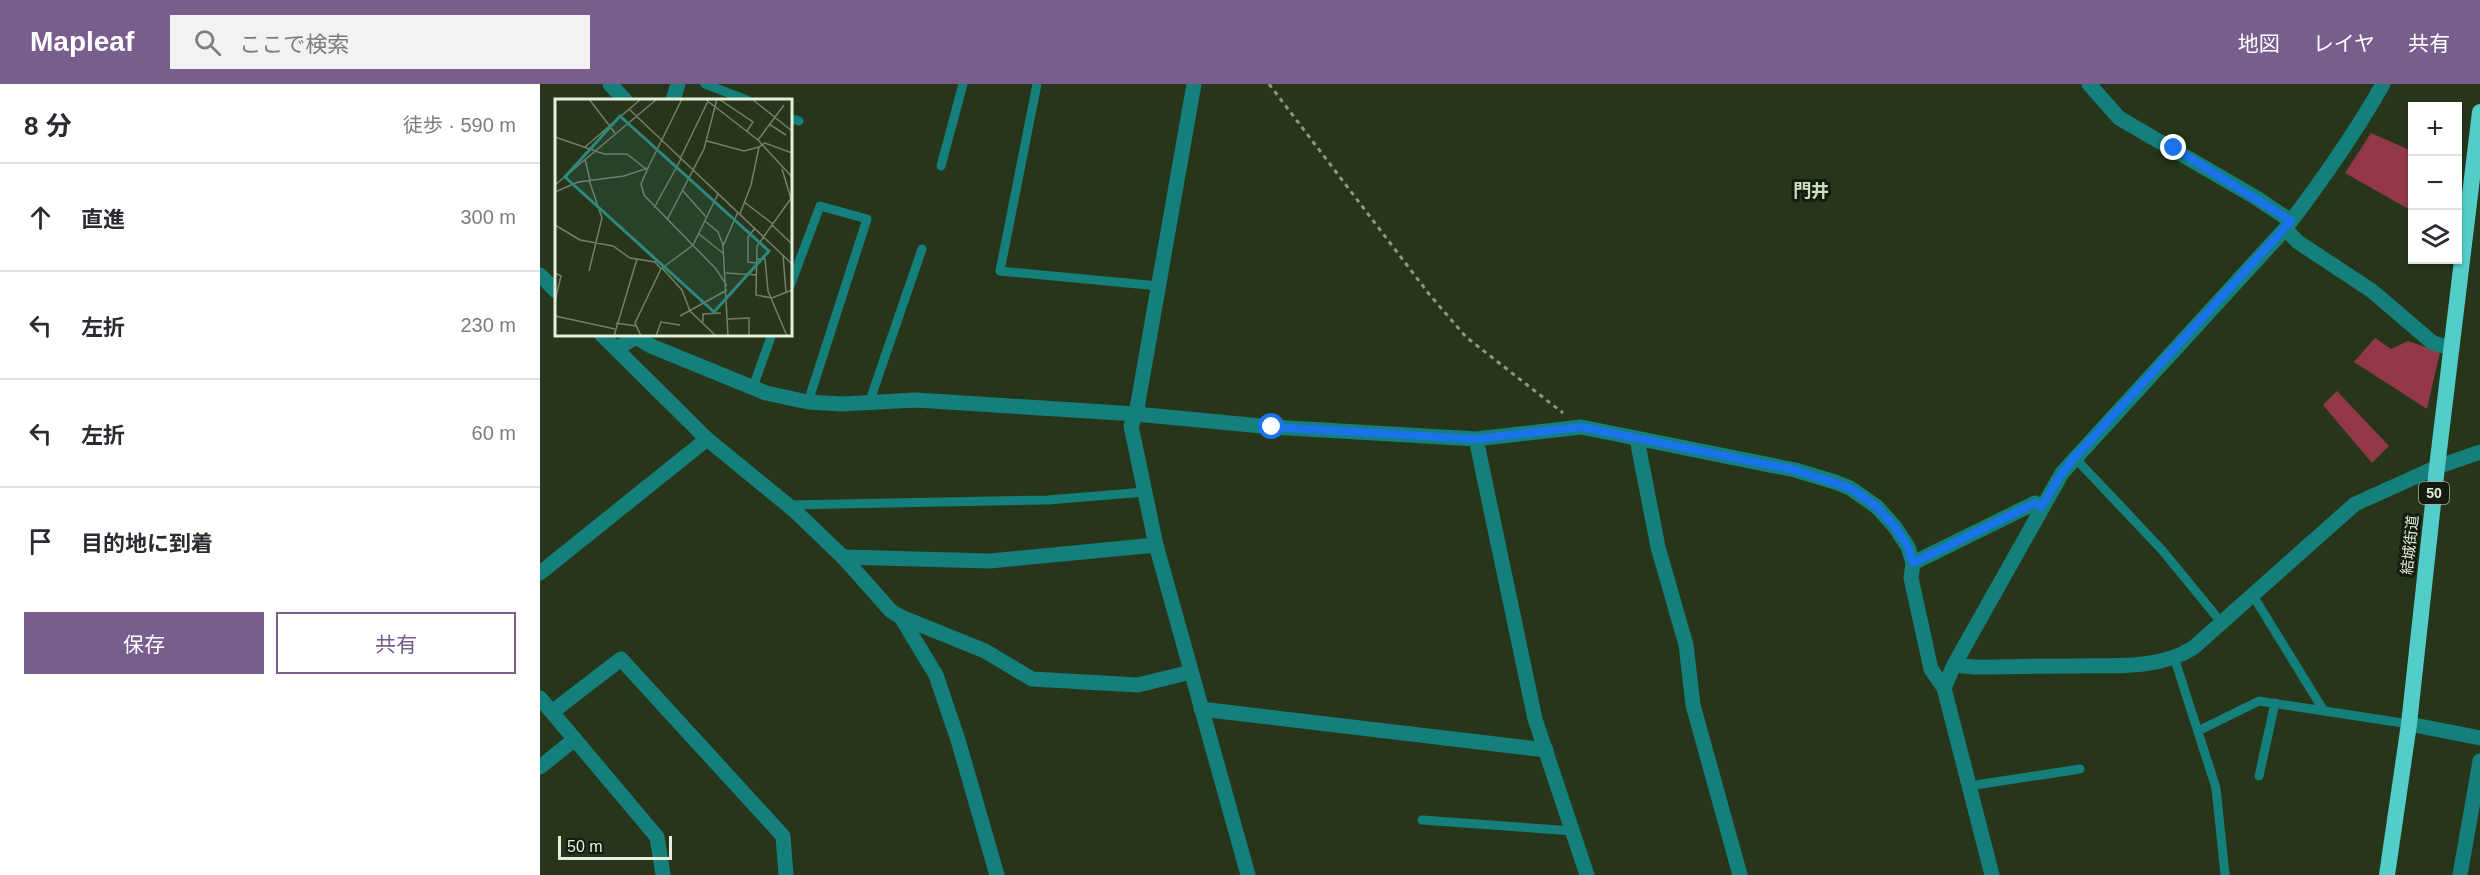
<!DOCTYPE html>
<html lang="ja">
<meta charset="utf-8">
<style>
body{margin:0;font-family:Arial,"Noto Sans JP",sans-serif;background:#f2f2f3;color:#2b2b33}
.controls{position:absolute;right:18px;top:18px;display:grid;overflow:hidden;border-radius:0px;box-shadow:0 2px 4px #0004}
.controls button{width:54px;height:54px;display:grid;place-items:center;padding:0;border:0;border-bottom:2px solid #e1e1e2;background:#fff;color:#2b2b33;font:30px sans-serif}
.scale{position:absolute;left:18px;bottom:15px;width:114px;box-sizing:border-box;padding-left:6px;border:3px solid #e4efdd;border-top:0;font-size:16px;line-height:21px;white-space:nowrap;color:#e4efdd;-webkit-text-stroke:4px #141b0f;paint-order:stroke}
.stop{position:absolute;width:18px;height:18px;margin:-14px;border:4px solid #1a73e8;border-radius:50%;background:#fff}
.stop.end{background:#1a73e8;border-color:#fff;box-shadow:0 2px 6px #0008}
.list{margin:0;padding:0;list-style:none}
h2{display:flex;justify-content:space-between;align-items:center;height:78px;margin:0;padding:0 24px;font-size:26px}
h2 small{font-size:20px;font-weight:400;color:#7c7c81}
.list li{display:grid;grid-template-columns:39px 1fr auto;gap:18px;align-items:center;box-sizing:border-box;height:108px;padding:0 24px;border-top:2px solid #e1e1e2}
.list b{display:block;font-size:22px;white-space:nowrap}
.list em{font-size:20px;font-style:normal;color:#7c7c81}
.actions{display:flex;gap:12px;padding:18px 24px}
.actions a{flex:1;padding:14px 0;border:2px solid #785d8d;border-radius:0px;text-align:center;font-size:21px;color:#785d8d}
.actions .main{background:#785d8d;color:#fff}
.icon{flex:none;width:33px;height:33px;fill:none;stroke:currentColor;stroke-width:2;stroke-linecap:round;stroke-linejoin:round}
.map{position:relative;flex:none;width:1940px;height:791px;overflow:hidden}
header{display:flex;align-items:center;gap:36px;box-sizing:border-box;height:84px;padding:0 30px;background:#785d8d;color:#fff}
header strong{font-size:28px}
nav{display:flex;gap:33px;margin-inline-start:auto;font-size:21px}
.search{width:420px;height:54px;background:#f2f2f3;display:flex;align-items:center;gap:15px;box-sizing:border-box;padding:0 21px;border-radius:0px;color:#7c7c81;font-size:22px}
main{display:flex}
aside{flex:1;background:#fff}
.map>svg:first-child{display:block}
.green{fill:#923848}
.lines{fill:none;stroke-linecap:round;stroke-linejoin:round}
.path{stroke:#8b9881;stroke-width:3;stroke-dasharray:4.5 4.5;stroke-linecap:butt}
.service{stroke:#157f7c;stroke-width:9}
.minor{stroke:#157f7c;stroke-width:15}
.tertiary{stroke:#157f7c;stroke-width:15}
.trunk{stroke:#52cdca;stroke-width:16}
.route{stroke:#1a73e8;stroke-width:8}
.labels{text-anchor:middle;stroke-width:6;stroke-linejoin:round;paint-order:stroke}
.shield{fill:#141b0f;stroke:#a6af9f;stroke-width:1.5}
.shield-label{font-size:14px;font-weight:bold;fill:#e4efdd}
.street-label{font-size:15px;fill:#e4efdd;stroke:#141b0f}
.quarter-label{font-size:18px;font-weight:bold;fill:#cce0bd;stroke:#141b0f}
.inset-road{fill:none;stroke:#738068;stroke-width:1.5}
.view{fill:#2f887f;fill-opacity:0.15;stroke:#2f887f;stroke-width:3}
.inset-edge{fill:none;stroke:#e4efdd;stroke-width:3}
</style>
<header>
<strong>Mapleaf</strong>
<div class="search"><svg class="icon" aria-label="search" viewBox="0 0 24 24"><circle cx="10" cy="10" r="6"/><path d="M15 15l6 6"/></svg>ここで検索</div>
<nav><a>地図</a><a>レイヤ</a><a>共有</a></nav>
</header>
<main>
<aside>
<h2>8 分<small>徒歩 · 590 m</small></h2>
<ul class="list">
<li><svg class="icon" aria-label="ahead" viewBox="0 0 24 24"><path d="M12 20V5M6 11l6-6 6 6"/></svg><div><b>直進</b></div><em>300 m</em></li>
<li><svg class="icon" aria-label="left" viewBox="0 0 24 24"><path d="M17 20v-9H6M10 6l-5 5 5 5"/></svg><div><b>左折</b></div><em>230 m</em></li>
<li><svg class="icon" aria-label="left" viewBox="0 0 24 24"><path d="M17 20v-9H6M10 6l-5 5 5 5"/></svg><div><b>左折</b></div><em>60 m</em></li>
<li><svg class="icon" aria-label="arrive" viewBox="0 0 24 24"><path d="M6 21V4h12l-3 4 3 4H6"/></svg><div><b>目的地に到着</b></div></li>
</ul>
<div class="actions"><a class="main">保存</a><a>共有</a></div>
</aside>
<div class="map">
<svg width="1940" height="791" viewBox="0 0 1940 791">
<rect width="100%" height="100%" fill="#27361a"/>
<g class="green">
<path d="M1831 49 1872 67V127L1805 89Z"/>
<path d="M1835 254 1851 265 1868 257 1900 268 1887 325 1814 278Z"/>
<path d="M1797 307 1849 362 1832 379 1783 321Z"/>
</g>
<g class="lines">
<path class="path" d="M729 0 889 210 926 253 1023 329"/>
<g class="service">
<path d="M165 0 207 16"/>
<path d="M497 0 460 187 619 202"/>
<path d="M250 34 259 37"/>
<path d="M401 82 423 0"/>
<path d="M250 202 280 122 327 135 268 318"/>
<path d="M213 303 232 250"/>
<path d="M329 319 382 165"/>
<path d="M1535 374 1622 466 1681 538"/>
<path d="M248 421 508 416 605 408"/>
<path d="M1712 510 1784 627"/>
<path d="M1634 573 1676 704 1685 791"/>
<path d="M1658 647 1719 617 1869 640"/>
<path d="M1719 692 1735 619"/>
<path d="M1429 702 1540 685"/>
<path d="M882 736 1033 747"/>
</g>
<g class="minor">
<path d="M70 0 85 16"/>
<path d="M654 0 596 330 591 342 616 461 708 791"/>
<path d="M1549 0 1579 34 1715 113 1751 137"/>
<path d="M133 16 138 0"/>
<path d="M1745 145 1758 158 1832 207 1893 259 1912 264"/>
<path d="M0 191 16 207"/>
<path d="M61 250 167 355 255 427 303 473 351 527 361 533 445 567 492 595 598 601 651 588"/>
<path d="M76 265 96 253 111 262 226 309 268 318 302 320 376 316 596 330 732 343 936 355 1041 343 1255 386 1295 398 1310 404 1337 423 1355 443 1368 463 1373 479 1371 494 1391 585 1404 604"/>
<path d="M936 355 995 635 1047 791"/>
<path d="M1097 355 1118 463 1146 561 1153 621 1200 791"/>
<path d="M303 473 450 477 616 461"/>
<path d="M1373 479 1495 419 1501 423"/>
<path d="M0 489 167 355"/>
<path d="M361 533 396 591 418 656 457 791"/>
<path d="M1414 581 1434 583C1467 583 1499 582 1531 582 1572 581 1618 586 1653 564L1815 420 1897 383"/>
<path d="M0 614 117 753 123 791"/>
<path d="M661 625 1006 666"/>
<path d="M12 628 81 575 243 752 246 791"/>
<path d="M1869 640 1940 654"/>
<path d="M0 683 35 655"/>
<path d="M1920 791 1940 677"/>
</g>
<g class="tertiary">
<path d="M1897 383 1940 368"/>
<path d="M1452 791 1404 604 1414 581 1522 389 1745 145C1781 98 1814 51 1843 0"/>
</g>
<path class="trunk" d="M1847 791 1869 640 1897 383 1940 28"/>
</g>
<g class="lines">
<path class="route" d="M732 343 936 355 1041 343 1255 386 1310 404 1337 423 1355 443 1368 463 1373 479 1495 419 1501 423 1522 389 1534 374 1751 137 1634 64"/>
</g>
<g class="labels">
<rect class="shield" x="1879" y="398" width="30" height="22" rx="4.5"/>
<g class="shield-label">
<text x="1894" y="414">50</text>
</g>
<g class="street-label">
<text transform="translate(1870 461) rotate(-84)" y="5">結城街道</text>
</g>
<g class="quarter-label">
<text x="1271" y="113">門井</text>
</g>
</g>
<g transform="translate(15 15)">
<rect width="237" height="237" fill="#27361a"/>
<path class="inset-road" d="M34 0 60 34M150 0 203 41 237 78M164 0 198 23 192 32M197 0 237 32M75 11 237 165M214 25 231 36M0 38 49 55H72L91 70M203 41 229 6M152 42 189 52 204 48M30 48 86 0M30 60 35 81M125 60 154 0M93 69 86 85 89 96 161 170 172 187M227 70 236 100M34 81 47 119 34 172M0 86 102 0M128 92 152 119M0 93 23 83 69 77 93 69 127 0M237 98 202 147 201 196 217 199 237 191M189 103 218 125M99 109 126 60M185 115 196 86 204 48 210 44 237 54M112 121 149 50 162 0M150 122 163 133 168 146M0 126 25 141 58 147 75 159 100 163 106 170M217 126 237 145M200 129 193 138V163L202 164M144 135 169 155M228 156 231 193M202 160H210L213 192 232 237M107 169 127 191 135 212 161 237M0 174 6 177 0 202M171 174 202 176M0 217 60 230M125 217 172 191M173 220 194 219V237M148 223V215L166 214M61 224 81 227M59 237 82 160M86 237 80 224 106 170 138 146 163 95M101 237 106 223 125 226M173 237 168 147 183 113"/>
<path class="view" d="M65 17 214 152 159 213 10 78Z"/>
<rect width="237" height="237" class="inset-edge"/>
</g>
</svg>
<div class="controls">
<button>+</button>
<button>−</button>
<button><svg class="icon" aria-label="layers" viewBox="0 0 24 24"><path d="M12 4l9 5-9 5-9-5zM3 14l9 5 9-5"/></svg></button>
</div>
<div class="scale">50 m</div>
<div class="stop" style="left:732px;top:343px"></div>
<div class="stop end" style="left:1634px;top:64px"></div>
</div>
</main>
